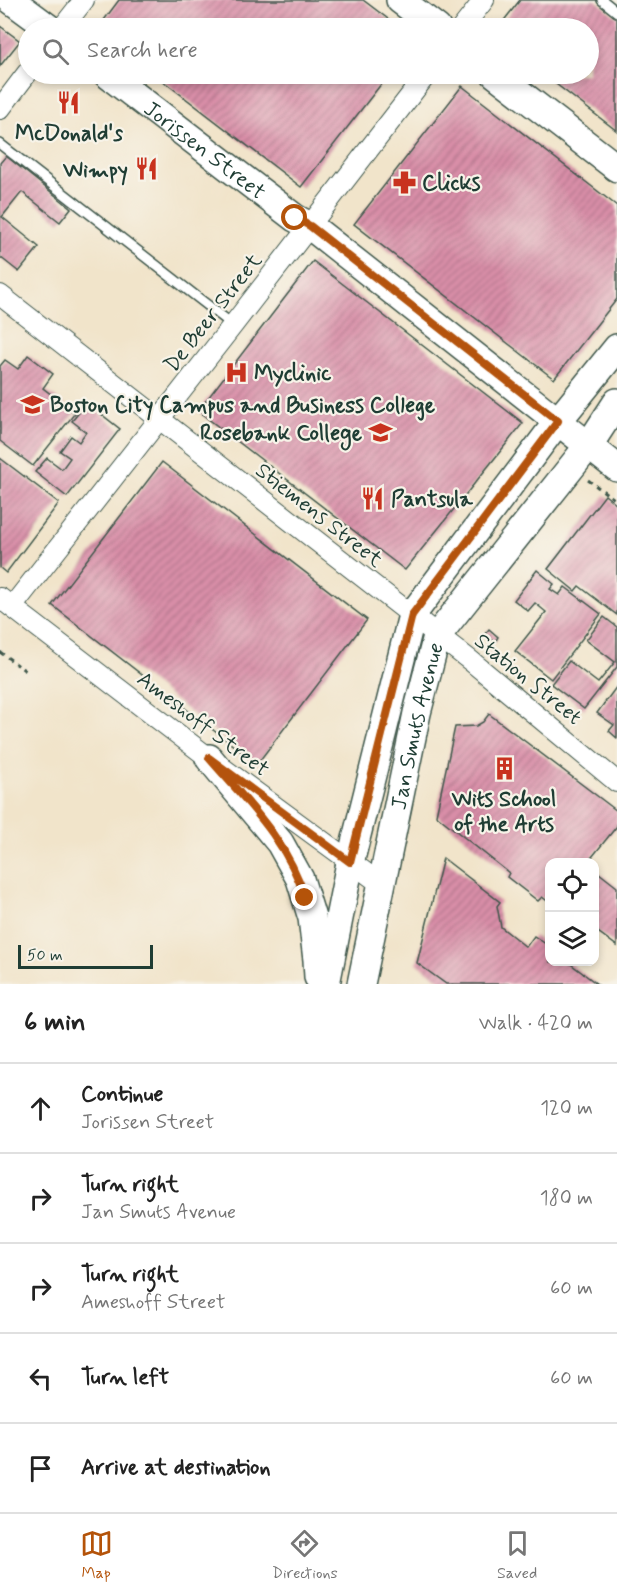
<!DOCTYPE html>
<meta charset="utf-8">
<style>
body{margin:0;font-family:Mynerve,sans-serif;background:#f2f2f2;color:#222}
.controls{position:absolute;right:18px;bottom:18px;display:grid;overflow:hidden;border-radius:12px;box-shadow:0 3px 9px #0003}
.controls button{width:54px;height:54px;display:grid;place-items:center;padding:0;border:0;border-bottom:2px solid #e0e0e0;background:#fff;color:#222;font:30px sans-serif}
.scale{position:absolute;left:18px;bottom:15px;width:135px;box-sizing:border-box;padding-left:6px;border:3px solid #1f3d34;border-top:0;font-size:16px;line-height:21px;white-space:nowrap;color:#1f3d34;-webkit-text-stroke:4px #f7f3e8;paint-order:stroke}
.stop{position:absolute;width:18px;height:18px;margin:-14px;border:4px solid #b45309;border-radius:50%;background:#fff}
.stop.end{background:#b45309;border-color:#fff;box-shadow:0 2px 6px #0008}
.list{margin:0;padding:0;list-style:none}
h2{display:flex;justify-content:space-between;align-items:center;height:78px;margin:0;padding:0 24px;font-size:26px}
h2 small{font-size:20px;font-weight:400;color:#767676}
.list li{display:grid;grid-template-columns:39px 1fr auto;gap:18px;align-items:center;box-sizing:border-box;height:90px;padding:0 24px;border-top:2px solid #e0e0e0}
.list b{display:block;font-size:22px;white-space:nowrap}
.list p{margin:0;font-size:20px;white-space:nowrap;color:#767676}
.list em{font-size:20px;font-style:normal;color:#767676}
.icon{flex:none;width:33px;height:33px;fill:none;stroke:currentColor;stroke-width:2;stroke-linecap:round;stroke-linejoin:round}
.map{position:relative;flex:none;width:617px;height:984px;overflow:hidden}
.search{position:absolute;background:#fff;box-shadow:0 3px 9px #0003;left:18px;right:18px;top:18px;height:66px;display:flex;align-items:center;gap:15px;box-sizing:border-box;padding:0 21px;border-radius:33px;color:#767676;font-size:22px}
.sheet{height:528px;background:#fff}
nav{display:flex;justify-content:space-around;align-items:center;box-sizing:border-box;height:84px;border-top:2px solid #e0e0e0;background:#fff;font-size:16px;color:#767676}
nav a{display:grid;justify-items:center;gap:3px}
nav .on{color:#b45309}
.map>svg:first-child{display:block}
.building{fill:url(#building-hatch)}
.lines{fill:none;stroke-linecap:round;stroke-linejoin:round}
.service-casing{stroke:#3e564a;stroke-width:12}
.minor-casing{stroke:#3e564a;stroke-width:22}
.secondary-casing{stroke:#3e564a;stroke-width:30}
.path{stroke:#3e564a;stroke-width:3;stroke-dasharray:4.5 4.5;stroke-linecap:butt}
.service{stroke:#fff;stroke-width:9}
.minor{stroke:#fff;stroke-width:20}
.secondary{stroke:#fff;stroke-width:27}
.route{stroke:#b45309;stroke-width:8}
.labels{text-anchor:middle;stroke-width:4.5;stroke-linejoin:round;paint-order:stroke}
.poi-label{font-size:22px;font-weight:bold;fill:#1f3d34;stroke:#f7f3e8;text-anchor:start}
.street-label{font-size:22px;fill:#1f3d34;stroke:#f7f3e8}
</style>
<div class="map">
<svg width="617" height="984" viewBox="0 0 617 984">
<defs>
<pattern id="building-hatch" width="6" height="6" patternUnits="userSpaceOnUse" patternTransform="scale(1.5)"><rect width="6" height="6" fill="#d98ea8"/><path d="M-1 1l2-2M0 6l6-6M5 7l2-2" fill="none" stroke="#af758a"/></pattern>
</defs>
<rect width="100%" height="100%" fill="#f7f3e8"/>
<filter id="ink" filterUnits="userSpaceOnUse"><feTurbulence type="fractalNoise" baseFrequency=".0167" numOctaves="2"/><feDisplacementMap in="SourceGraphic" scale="12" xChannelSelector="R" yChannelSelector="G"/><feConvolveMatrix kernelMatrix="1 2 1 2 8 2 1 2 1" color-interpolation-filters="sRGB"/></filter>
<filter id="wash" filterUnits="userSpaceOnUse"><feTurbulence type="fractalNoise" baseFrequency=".008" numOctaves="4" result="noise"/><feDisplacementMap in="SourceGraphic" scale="24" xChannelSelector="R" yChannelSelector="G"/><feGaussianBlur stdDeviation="1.35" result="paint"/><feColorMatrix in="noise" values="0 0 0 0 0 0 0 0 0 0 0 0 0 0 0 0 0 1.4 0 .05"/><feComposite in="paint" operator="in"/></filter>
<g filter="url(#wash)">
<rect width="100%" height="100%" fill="#f1e4ca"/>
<g id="blocks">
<g class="building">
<path d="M119 0H363L400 28H98Z"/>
<path d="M520 0H596L617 17V131L543 74H588V28H498Z"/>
<path d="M0 26 20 41 0 66Z"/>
<path d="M154 74H389L301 187Z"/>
<path d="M462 86 617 206V299L554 379 354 224Z"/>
<path d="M6 156 71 208 60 222 22 192 2 217 39 247 19 272 0 257V163Z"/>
<path d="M313 261 523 423 405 570 198 411Z"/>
<path d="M28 355 53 374 43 388 75 413 33 466 0 441V366L5 360 18 369Z"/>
<path d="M87 403 120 429 67 497 35 472 47 458 62 469 70 458 60 451 71 436 79 442 86 432 72 421Z"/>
<path d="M0 458 59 503 6 573 0 568Z"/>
<path d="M162 462 367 620 257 764 52 605Z"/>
<path d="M605 495 617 505V615L579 586 575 591 548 569Z"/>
<path d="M537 570 554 584 550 589 559 595 565 587 601 614 551 679 515 651 546 612 535 603 528 611 514 600Z"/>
<path d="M604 617 617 627V667L584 709 551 684 569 661 598 683 615 662 586 640Z"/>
<path d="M489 629 498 637 495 642 485 634Z"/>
<path d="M617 686V738L609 731 614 725 597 713Z"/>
<path d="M489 714 617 811V826L588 862H550V903L542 897 538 901 507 877 509 873 436 815 455 727 476 726 483 722Z"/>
<path d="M443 858 500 902 497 906 501 927 526 947 534 936 550 947V962H568L597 984H446L417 963Z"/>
<path d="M594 869 617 887V946L594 929Z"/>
</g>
</g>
</g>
<g filter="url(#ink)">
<use href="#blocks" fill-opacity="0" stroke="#3e564a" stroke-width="1.5"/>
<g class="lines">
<defs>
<g id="service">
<path d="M602 0 617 12"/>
<path d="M0 144 233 325"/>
</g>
<g id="minor">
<path d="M62 28 84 0"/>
<path d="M462 28 484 0"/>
<path d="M0 109 28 72"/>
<path d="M0 295 471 661 617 782"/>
<path d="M0 598 209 758 381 884"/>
<path d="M12 607 233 325 427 74"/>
</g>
<g id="secondary">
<path d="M11 0 49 28"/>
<path d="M400 0 437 28"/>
<path id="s1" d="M107 74 295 218 310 226 617 468"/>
<path d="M495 74 617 168"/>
<path d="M209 758 280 843 300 879 312 918 317 960 318 977"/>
<path d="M326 984 350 863 412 615 558 421 617 348"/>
<path id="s2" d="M361 984 417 713 437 636 589 445 617 402"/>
</g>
</defs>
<use href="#service" class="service-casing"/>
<use href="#minor" class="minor-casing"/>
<use href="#secondary" class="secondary-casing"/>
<g class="path">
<path d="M588 480 617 501"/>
<path d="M0 652 27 672"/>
</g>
<use href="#service" class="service"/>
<use href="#minor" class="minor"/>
<use href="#secondary" class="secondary"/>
</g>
</g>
<g class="lines" filter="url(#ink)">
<path class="route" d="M295 218 310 226 558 421 412 615 350 862 209 758C247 802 288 841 305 898"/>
</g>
<defs>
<symbol id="restaurant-bare" viewBox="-9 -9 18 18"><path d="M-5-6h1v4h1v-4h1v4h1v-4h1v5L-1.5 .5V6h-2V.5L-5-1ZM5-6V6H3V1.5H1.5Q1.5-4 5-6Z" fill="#c8321e" stroke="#f7f3e8" stroke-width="2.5" paint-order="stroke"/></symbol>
<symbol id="pharmacy-bare" viewBox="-9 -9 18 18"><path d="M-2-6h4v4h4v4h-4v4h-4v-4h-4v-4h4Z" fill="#c8321e" stroke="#f7f3e8" stroke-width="2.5" paint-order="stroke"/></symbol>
<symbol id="hospital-bare" viewBox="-9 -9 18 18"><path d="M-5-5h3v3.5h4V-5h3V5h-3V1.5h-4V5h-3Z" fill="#c8321e" stroke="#f7f3e8" stroke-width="2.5" paint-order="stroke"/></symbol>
<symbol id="university-bare" viewBox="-9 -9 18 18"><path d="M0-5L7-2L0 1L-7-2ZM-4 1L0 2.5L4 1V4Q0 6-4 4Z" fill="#c8321e" stroke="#f7f3e8" stroke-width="2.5" paint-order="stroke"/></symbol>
<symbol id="building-bare" viewBox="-9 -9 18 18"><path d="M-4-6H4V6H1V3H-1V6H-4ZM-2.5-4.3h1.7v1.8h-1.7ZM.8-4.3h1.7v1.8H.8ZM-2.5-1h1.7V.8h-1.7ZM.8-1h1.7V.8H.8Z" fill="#c8321e" stroke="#f7f3e8" stroke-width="2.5" paint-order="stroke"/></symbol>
</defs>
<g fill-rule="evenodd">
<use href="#restaurant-bare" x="52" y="86" width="33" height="33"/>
<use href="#restaurant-bare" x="130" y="152" width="33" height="33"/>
<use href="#pharmacy-bare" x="388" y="166" width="33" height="33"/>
<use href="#hospital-bare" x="220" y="356" width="33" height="33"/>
<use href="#university-bare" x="16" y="388" width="33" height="33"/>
<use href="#university-bare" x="364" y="416" width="33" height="33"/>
<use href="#restaurant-bare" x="356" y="482" width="33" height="33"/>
<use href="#building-bare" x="488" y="752" width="33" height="33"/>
</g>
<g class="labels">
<g class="poi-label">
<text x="69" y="140" text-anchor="middle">McDonald's</text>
<text x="128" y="177" text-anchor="end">Wimpy</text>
<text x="422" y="190">Clicks</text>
<text x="254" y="380">Myclinic</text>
<text x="50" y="412">Boston City Campus and Business College</text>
<text x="362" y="440" text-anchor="end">Rosebank College</text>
<text x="391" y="506">Pantsula</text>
<text x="504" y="806" text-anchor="middle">Wits School<tspan x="504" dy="25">of the Arts</tspan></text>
</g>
<g class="street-label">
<text dy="8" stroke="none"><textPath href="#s1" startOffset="124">Jorissen Street</textPath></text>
<text transform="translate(212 312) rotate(-52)" y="8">De Beer Street</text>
<text transform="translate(320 514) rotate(38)" y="8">Stiemens Street</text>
<text transform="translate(529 678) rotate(39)" y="8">Station Street</text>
<text transform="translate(204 723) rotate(37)" y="8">Ameshoff Street</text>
<text dy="8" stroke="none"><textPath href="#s2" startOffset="264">Jan Smuts Avenue</textPath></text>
</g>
</g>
</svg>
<div class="controls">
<button><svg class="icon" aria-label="locate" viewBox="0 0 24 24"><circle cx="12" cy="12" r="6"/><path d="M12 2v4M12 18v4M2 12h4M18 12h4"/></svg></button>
<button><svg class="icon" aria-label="layers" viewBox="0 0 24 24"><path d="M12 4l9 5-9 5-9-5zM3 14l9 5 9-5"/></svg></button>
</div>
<div class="scale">50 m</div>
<div class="stop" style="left:295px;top:218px"></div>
<div class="stop end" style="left:305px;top:898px"></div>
<div class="search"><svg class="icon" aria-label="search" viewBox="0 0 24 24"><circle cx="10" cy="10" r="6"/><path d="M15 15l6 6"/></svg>Search here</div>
</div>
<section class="sheet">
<h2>6 min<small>Walk · 420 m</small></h2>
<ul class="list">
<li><svg class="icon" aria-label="ahead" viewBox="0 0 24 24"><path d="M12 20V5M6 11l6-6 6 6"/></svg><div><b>Continue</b><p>Jorissen Street</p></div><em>120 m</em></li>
<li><svg class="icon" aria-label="right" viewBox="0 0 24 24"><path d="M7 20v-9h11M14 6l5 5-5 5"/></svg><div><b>Turn right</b><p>Jan Smuts Avenue</p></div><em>180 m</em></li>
<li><svg class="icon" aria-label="right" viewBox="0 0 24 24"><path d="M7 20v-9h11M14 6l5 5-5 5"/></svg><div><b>Turn right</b><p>Ameshoff Street</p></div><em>60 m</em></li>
<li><svg class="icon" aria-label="left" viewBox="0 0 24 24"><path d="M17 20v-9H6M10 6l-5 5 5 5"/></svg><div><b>Turn left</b></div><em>60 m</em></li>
<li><svg class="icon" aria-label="arrive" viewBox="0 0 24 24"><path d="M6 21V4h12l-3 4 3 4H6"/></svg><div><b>Arrive at destination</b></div></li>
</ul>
</section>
<nav>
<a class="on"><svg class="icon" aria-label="map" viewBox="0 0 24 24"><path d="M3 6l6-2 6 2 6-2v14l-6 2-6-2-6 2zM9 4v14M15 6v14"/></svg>Map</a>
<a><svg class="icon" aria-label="directions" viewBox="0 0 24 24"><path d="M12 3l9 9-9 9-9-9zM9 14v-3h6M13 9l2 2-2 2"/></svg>Directions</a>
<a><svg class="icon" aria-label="saved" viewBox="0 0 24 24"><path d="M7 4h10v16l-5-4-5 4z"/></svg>Saved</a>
</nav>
